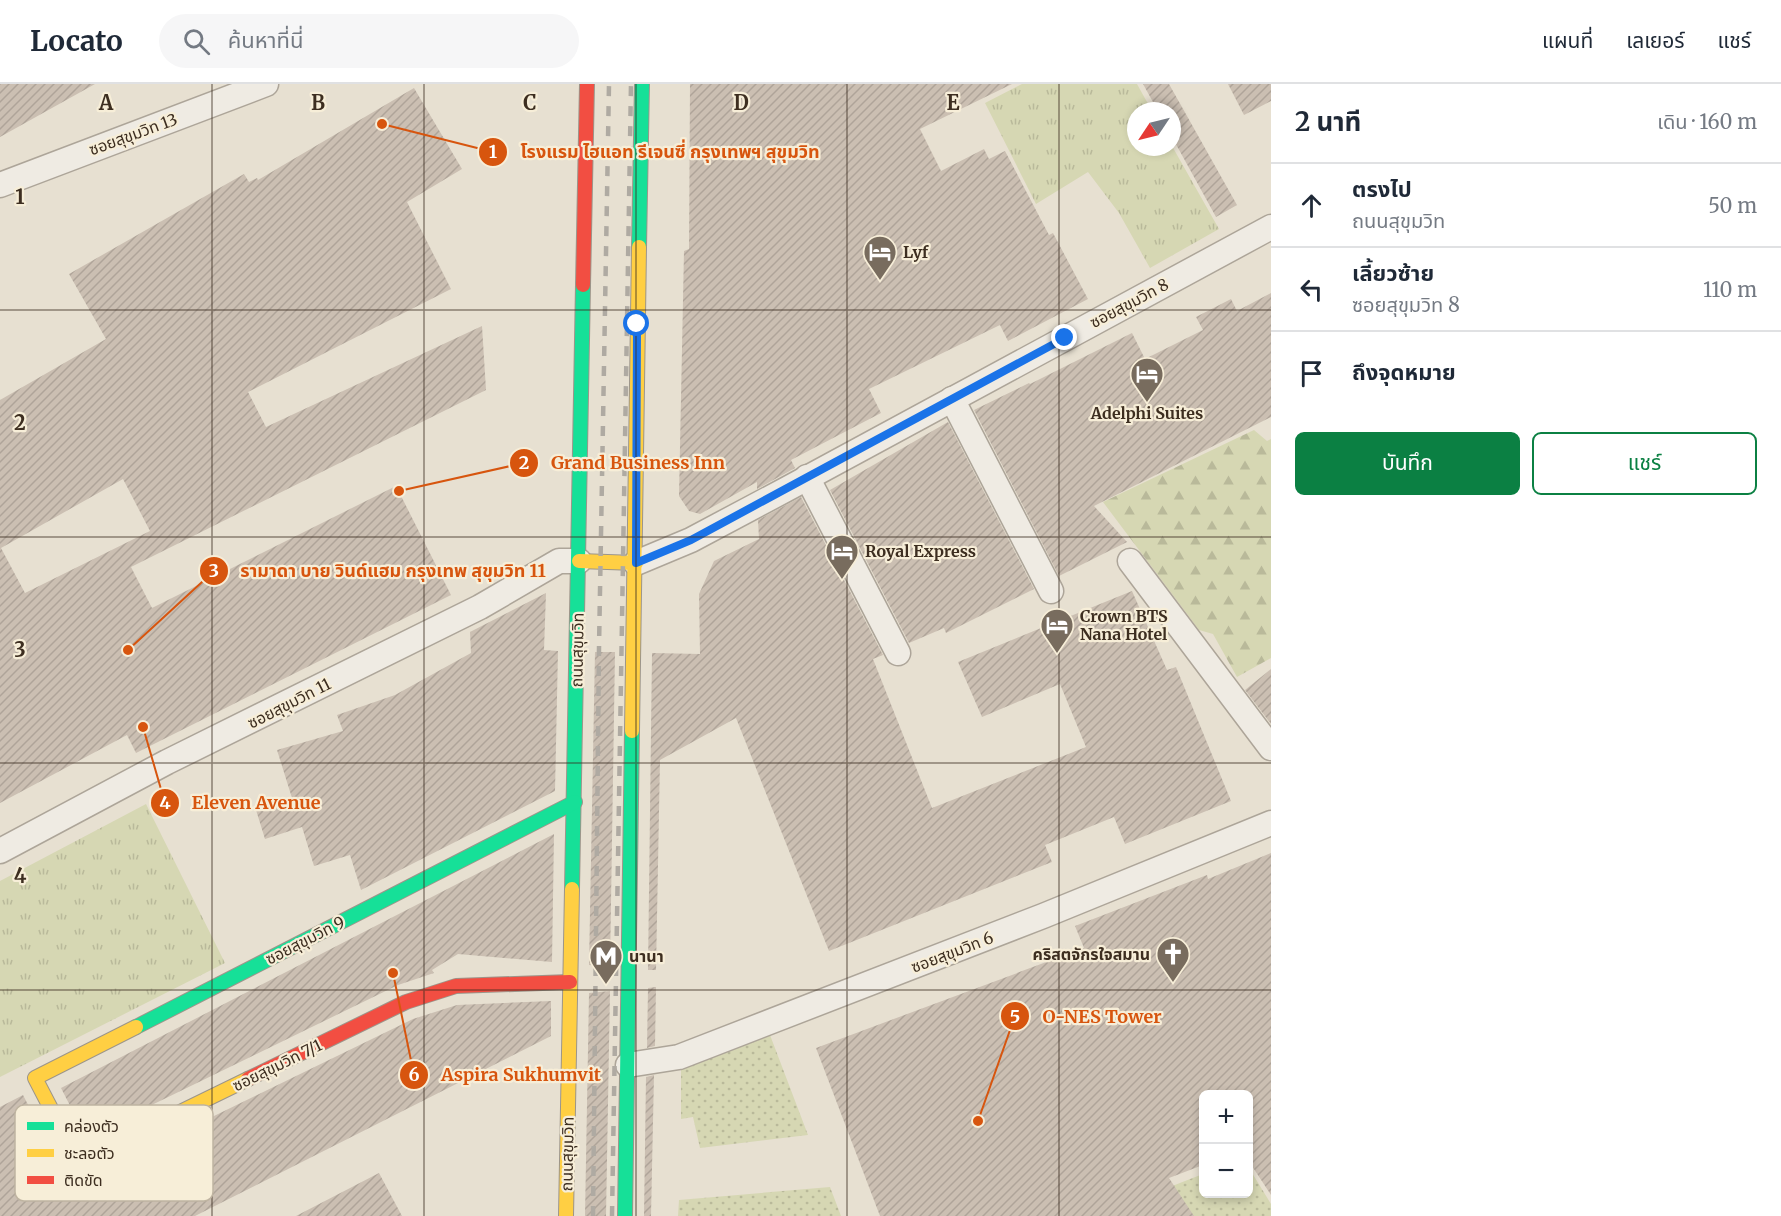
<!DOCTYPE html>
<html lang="th">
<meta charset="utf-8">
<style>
body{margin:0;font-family:Merriweather,"Noto Sans Thai",serif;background:#f6f6f7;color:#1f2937}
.controls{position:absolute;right:18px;bottom:18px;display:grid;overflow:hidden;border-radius:9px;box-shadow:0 3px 9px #0003}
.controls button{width:54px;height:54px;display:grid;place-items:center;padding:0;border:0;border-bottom:2px solid #e0e1e3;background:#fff;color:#1f2937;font:30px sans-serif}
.compass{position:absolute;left:1127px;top:18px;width:54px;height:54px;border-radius:50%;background:#fff;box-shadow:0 3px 9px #0003;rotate:235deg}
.stop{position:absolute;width:18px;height:18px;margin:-14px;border:4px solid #1a73e8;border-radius:50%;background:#fff}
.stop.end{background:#1a73e8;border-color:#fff;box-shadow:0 2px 6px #0008}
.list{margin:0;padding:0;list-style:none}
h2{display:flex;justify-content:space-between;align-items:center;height:78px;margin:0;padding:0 24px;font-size:26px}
h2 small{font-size:20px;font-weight:400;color:#747a83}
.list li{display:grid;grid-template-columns:39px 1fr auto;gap:18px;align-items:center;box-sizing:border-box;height:84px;padding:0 24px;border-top:2px solid #e0e1e3}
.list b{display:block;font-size:22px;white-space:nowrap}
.list p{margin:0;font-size:20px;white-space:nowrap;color:#747a83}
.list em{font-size:20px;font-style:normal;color:#747a83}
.actions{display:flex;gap:12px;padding:18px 24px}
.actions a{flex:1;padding:14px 0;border:2px solid #0b8043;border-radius:9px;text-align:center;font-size:21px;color:#0b8043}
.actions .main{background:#0b8043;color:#fff}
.icon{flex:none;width:33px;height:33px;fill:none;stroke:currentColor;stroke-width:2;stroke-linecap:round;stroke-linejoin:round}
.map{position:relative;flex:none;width:1271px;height:1132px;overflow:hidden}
header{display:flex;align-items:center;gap:36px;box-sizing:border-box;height:84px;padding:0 30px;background:#fff;border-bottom:2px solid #e0e1e3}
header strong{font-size:28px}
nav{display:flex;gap:33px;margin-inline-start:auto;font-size:21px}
.search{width:420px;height:54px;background:#f6f6f7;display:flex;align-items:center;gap:15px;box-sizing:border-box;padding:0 21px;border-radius:33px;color:#747a83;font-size:22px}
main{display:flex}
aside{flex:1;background:#fff}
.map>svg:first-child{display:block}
.grass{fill:url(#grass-tufts)}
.forest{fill:url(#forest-firs)}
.park{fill:url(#park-dots)}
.building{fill:url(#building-hatch);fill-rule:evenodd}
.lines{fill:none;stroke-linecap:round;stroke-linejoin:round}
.street-casing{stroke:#ada599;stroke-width:27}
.fast-casing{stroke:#9c958a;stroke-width:16}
.slow-casing{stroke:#9c958a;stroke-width:16}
.jam-casing{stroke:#9c958a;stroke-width:16}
.street{stroke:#efebe3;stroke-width:24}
.fast{stroke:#16e098;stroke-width:14}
.slow{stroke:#ffcf43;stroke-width:14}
.jam{stroke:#f24e42;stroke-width:14}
.rail{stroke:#afaaa2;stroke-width:4.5;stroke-dasharray:10 10;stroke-linecap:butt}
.route{stroke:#1a73e8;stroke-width:8}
.grid{fill:none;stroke:#3d2e20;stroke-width:1.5;stroke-opacity:0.55}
.labels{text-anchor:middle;stroke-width:4.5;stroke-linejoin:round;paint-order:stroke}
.street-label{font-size:16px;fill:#3d2e20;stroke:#f7eed8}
.poi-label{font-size:16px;font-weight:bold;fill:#3d2e20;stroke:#f7eed8;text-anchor:start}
.key{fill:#f7eed8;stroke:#bfb4a1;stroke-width:1.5}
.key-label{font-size:16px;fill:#3d2e20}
.grid-label{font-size:20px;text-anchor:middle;font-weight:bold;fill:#3d2e20;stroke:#f7eed8;stroke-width:4.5;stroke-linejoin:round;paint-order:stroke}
.leader{fill:none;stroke:#d7550e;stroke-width:2}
.callout-dot{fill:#d7550e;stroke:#f7eed8;stroke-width:2}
.mark-label{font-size:18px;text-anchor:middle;font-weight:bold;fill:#fff}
.callout-label{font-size:18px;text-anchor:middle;font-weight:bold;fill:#d7550e;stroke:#f7eed8;stroke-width:4.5;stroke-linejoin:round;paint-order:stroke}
</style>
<header>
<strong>Locato</strong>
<div class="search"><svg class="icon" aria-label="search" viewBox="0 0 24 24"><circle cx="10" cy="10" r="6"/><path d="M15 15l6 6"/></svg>ค้นหาที่นี่</div>
<nav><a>แผนที่</a><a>เลเยอร์</a><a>แชร์</a></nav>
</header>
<main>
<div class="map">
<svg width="1271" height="1132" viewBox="0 0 1271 1132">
<defs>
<pattern id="grass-tufts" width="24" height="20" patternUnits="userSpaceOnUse" patternTransform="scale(1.5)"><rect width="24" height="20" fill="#d6d7b3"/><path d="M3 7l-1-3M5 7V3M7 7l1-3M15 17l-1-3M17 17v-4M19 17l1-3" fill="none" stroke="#b9b99a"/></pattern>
<pattern id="forest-firs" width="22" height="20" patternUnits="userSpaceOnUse" patternTransform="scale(1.5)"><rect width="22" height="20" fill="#d6d7b3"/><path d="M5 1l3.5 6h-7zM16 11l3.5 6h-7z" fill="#b9b99a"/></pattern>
<pattern id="park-dots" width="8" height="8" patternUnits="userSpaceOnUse" patternTransform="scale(1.5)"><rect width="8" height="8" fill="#d6d7b3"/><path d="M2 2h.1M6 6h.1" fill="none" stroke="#b9b99a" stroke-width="1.8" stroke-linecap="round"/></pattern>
<pattern id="building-hatch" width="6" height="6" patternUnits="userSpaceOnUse" patternTransform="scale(1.5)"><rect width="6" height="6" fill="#cbbfb2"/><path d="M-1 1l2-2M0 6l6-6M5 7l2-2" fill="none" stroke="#afa499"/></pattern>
</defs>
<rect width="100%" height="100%" fill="#e7e0d1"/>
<g class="grass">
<path d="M1022 0H1137L1152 27H1136V63L1172 62 1219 145 1150 184 1119 129 1088 88 1036 120 985 19Z"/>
<path d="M146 720 225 879 0 993V797Z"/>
</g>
<path class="forest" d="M1254 346 1267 357 1271 355V574L1237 593 1213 550 1199 546 1103 418Z"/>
<g class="park">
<path d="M770 951 808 1051 700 1064 693 1033 681 1035V985Z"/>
<path d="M1249 1084 1271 1120V1132H1155L1144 1113 1203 1090 1204 1110H1248Z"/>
<path d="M830 1103 841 1132H678L679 1116Z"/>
</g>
<g class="building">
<path d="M0 0H95L0 53Z"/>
<path d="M690 0H1012L920 45 941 87 984 65 989 75 1005 67 1049 151 1053 149 1088 215 1008 257 1000 241 869 305 881 329 791 376 795 384 757 405V398L700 430 689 427 679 412 684 167 689 165Z"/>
<path d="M1143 0H1169L1237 121 1216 133 1172 53V27H1158Z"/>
<path d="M1228 0H1271V17L1244 31Z"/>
<path d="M414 4 462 85 407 118 451 205 248 308 266 343 482 242 486 306 131 483 152 524 396 402 451 511 136 669 127 651 0 719V316L106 255 69 190 244 90 249 98 257 94 258 96ZM123 395 150 447 25 509 1 464Z"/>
<path d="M1271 209V333L1094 422 1127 458 1059 492 974 326 1029 299 1030 300 1132 249 1145 275 1203 246 1196 233 1231 215 1237 227Z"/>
<path d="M948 338 1034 505 946 549 944 544 909 559 830 406Z"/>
<path d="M801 413 883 571 873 575 932 724 1086 663 1060 600 982 633 958 578 1132 507 1167 586 1176 583 1231 717 1125 760 1114 733 1045 761 1052 778 829 867 736 634 660 676 656 886H648L652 569 700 570 699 510 714 477 759 455 758 436Z"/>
<path d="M546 509 544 566 558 567 555 707 361 806 350 771 314 782 302 743 265 755 256 726 292 714 277 666 343 647 337 631 395 611 471 569 470 548Z"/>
<path d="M595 568H615L610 883 589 881Z"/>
<path d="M1271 585V640L1245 606Z"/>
<path d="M554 750 552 878 458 870 432 886 434 889 398 901 86 1053 61 1004Z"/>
<path d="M1271 769V1111L1248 1076V1011H1203V1081L1169 1094 1194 1132H880L816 964 1084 864 1075 842 1207 791 1208 795Z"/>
<path d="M656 903 655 962 647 964 648 904Z"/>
<path d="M610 907 606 1132H585L589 909Z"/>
<path d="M551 917V952L195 1132H0V1023L23 1011 59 1081 70 1089 79 1091H93L413 935 457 921Z"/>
<path d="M654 991 651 1132H644L646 993Z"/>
<path d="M379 1089 402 1132H296Z"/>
</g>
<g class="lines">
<defs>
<g id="street">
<path d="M0 101 266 0"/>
<path d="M952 315 1051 507"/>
<path d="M807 393 898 569"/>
<path d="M1130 477 1271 664"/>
<path d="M636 479 691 456 785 406 1271 143"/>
<path d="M0 767 167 678 480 523 559 477H579"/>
<path d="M628 981 679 973 1043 832 1271 739"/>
</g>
<g id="fast">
<path d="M639 163 642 0"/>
<path d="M572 805 583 201"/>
<path d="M136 943 575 718"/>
<path d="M625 1132 632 647"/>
</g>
<g id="slow">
<path d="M579 477 636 479"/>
<path d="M632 647 639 163"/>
<path d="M136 943 35 994 75 1071 90 1072 248 995"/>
<path d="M566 1132 572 805"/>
</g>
<g id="jam">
<path d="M583 201 587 0"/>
<path d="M248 995 406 918 456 902 570 898"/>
</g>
</defs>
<use href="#street" class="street-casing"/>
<use href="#fast" class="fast-casing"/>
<use href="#slow" class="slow-casing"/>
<use href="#jam" class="jam-casing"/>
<use href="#street" class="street"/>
<use href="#fast" class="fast"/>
<use href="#slow" class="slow"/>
<use href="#jam" class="jam"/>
<g class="rail">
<path d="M593 1132 599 564 609 0"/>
<path d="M612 1132 631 0"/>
</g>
</g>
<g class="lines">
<path class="route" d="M637 240 636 479 691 456 1065 254"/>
</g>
<path class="grid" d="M212 0V1132M424 0V1132M636 0V1132M847 0V1132M1059 0V1132M0 226H1271M0 453H1271M0 679H1271M0 906H1271"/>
<defs>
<symbol id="hotel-pin" viewBox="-11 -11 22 30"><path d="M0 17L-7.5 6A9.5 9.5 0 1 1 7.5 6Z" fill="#786c5e" stroke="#f7eed8"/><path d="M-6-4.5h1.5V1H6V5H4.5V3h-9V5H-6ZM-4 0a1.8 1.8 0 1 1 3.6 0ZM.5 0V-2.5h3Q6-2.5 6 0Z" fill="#fff"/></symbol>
<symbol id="church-pin" viewBox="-11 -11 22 30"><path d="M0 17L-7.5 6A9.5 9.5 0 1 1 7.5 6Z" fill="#786c5e" stroke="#f7eed8"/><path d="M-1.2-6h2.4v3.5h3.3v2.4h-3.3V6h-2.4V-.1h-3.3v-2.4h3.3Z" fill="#fff"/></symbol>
<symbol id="metro-pin" viewBox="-11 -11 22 30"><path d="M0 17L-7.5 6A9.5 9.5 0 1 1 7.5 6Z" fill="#786c5e" stroke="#f7eed8"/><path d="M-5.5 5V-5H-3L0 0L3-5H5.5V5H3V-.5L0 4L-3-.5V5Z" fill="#fff"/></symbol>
</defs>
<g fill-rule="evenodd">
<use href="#hotel-pin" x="861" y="149" width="38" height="52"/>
<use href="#hotel-pin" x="1128" y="271" width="38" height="52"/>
<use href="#hotel-pin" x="823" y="448" width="38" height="52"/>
<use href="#hotel-pin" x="1038" y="522" width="38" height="52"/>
<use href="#church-pin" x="1154" y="851" width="38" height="52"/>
<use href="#metro-pin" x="587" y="853" width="38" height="52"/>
</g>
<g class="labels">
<g class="street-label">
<text transform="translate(133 50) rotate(-20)" y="6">ซอยสุขุมวิท 13</text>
<text transform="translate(1129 219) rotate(-28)" y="6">ซอยสุขุมวิท 8</text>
<text transform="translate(577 566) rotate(-89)" y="6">ถนนสุขุมวิท</text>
<text transform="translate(289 619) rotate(-27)" y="6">ซอยสุขุมวิท 11</text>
<text transform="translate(305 856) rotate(-27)" y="6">ซอยสุขุมวิท 9</text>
<text transform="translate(952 868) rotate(-21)" y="6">ซอยสุขุมวิท 6</text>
<text transform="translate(277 981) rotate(-26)" y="6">ซอยสุขุมวิท 7/1</text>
<text transform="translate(567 1070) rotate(-89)" y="6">ถนนสุขุมวิท</text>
</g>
<g class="poi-label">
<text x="903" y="174">Lyf</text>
<text x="1147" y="335" text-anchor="middle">Adelphi Suites</text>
<text x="865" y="473">Royal Express</text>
<text x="1080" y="538">Crown BTS<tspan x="1080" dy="18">Nana Hotel</tspan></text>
<text x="1150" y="876" text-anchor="end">คริสตจักรใจสมาน</text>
<text x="629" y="878">นานา</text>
</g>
</g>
<rect x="15" y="1021" width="198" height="96" rx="9" class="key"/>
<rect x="27" y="1038" width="27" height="8" fill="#16e098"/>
<rect x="27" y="1065" width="27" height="8" fill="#ffcf43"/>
<rect x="27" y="1092" width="27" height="8" fill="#f24e42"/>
<g class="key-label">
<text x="64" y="1048">คล่องตัว</text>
<text x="64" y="1075">ชะลอตัว</text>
<text x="64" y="1102">ติดขัด</text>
</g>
<g class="grid-label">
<text x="106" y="26">A</text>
<text x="318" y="26">B</text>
<text x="530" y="26">C</text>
<text x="741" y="26">D</text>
<text x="953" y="26">E</text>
<text x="20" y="120">1</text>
<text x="20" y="346">2</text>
<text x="20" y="573">3</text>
<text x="20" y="799">4</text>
</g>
<path class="leader" d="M382 40L493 68M399 407L524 379M128 566L214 487M143 643L165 719M978 1037L1015 932M393 889L414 991"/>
<g class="callout-dot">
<circle cx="382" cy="40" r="6"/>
<circle cx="399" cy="407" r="6"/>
<circle cx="128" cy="566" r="6"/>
<circle cx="143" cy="643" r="6"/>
<circle cx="978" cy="1037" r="6"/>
<circle cx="393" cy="889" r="6"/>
<circle cx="493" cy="68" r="15"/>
<circle cx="524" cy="379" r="15"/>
<circle cx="214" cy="487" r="15"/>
<circle cx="165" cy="719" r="15"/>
<circle cx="1015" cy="932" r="15"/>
<circle cx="414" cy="991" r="15"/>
</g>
<g class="mark-label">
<text x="493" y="74">1</text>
<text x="524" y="385">2</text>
<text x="214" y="493">3</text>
<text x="165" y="725">4</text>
<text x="1015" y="939">5</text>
<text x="414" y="997">6</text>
</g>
<g class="callout-label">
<text x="670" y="74">โรงแรม ไฮแอท รีเจนซี่ กรุงเทพฯ สุขุมวิท</text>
<text x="638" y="385">Grand Business Inn</text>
<text x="393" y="493">รามาดา บาย วินด์แฮม กรุงเทพ สุขุมวิท 11</text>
<text x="256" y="725">Eleven Avenue</text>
<text x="1102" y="939">O-NES Tower</text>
<text x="521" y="997">Aspira Sukhumvit</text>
</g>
</svg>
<div class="controls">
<button>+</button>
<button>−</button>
</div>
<svg class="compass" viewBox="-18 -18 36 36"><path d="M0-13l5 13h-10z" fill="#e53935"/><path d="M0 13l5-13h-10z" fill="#747a83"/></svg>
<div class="stop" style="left:637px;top:240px"></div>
<div class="stop end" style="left:1065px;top:254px"></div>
</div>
<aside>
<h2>2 นาที<small>เดิน · 160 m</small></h2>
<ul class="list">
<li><svg class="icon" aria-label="ahead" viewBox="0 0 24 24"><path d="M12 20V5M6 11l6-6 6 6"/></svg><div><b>ตรงไป</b><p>ถนนสุขุมวิท</p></div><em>50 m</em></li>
<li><svg class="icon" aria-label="left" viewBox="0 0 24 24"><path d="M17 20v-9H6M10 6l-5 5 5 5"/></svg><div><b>เลี้ยวซ้าย</b><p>ซอยสุขุมวิท 8</p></div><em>110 m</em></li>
<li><svg class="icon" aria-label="arrive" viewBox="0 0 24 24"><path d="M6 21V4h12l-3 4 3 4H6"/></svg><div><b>ถึงจุดหมาย</b></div></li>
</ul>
<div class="actions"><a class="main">บันทึก</a><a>แชร์</a></div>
</aside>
</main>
